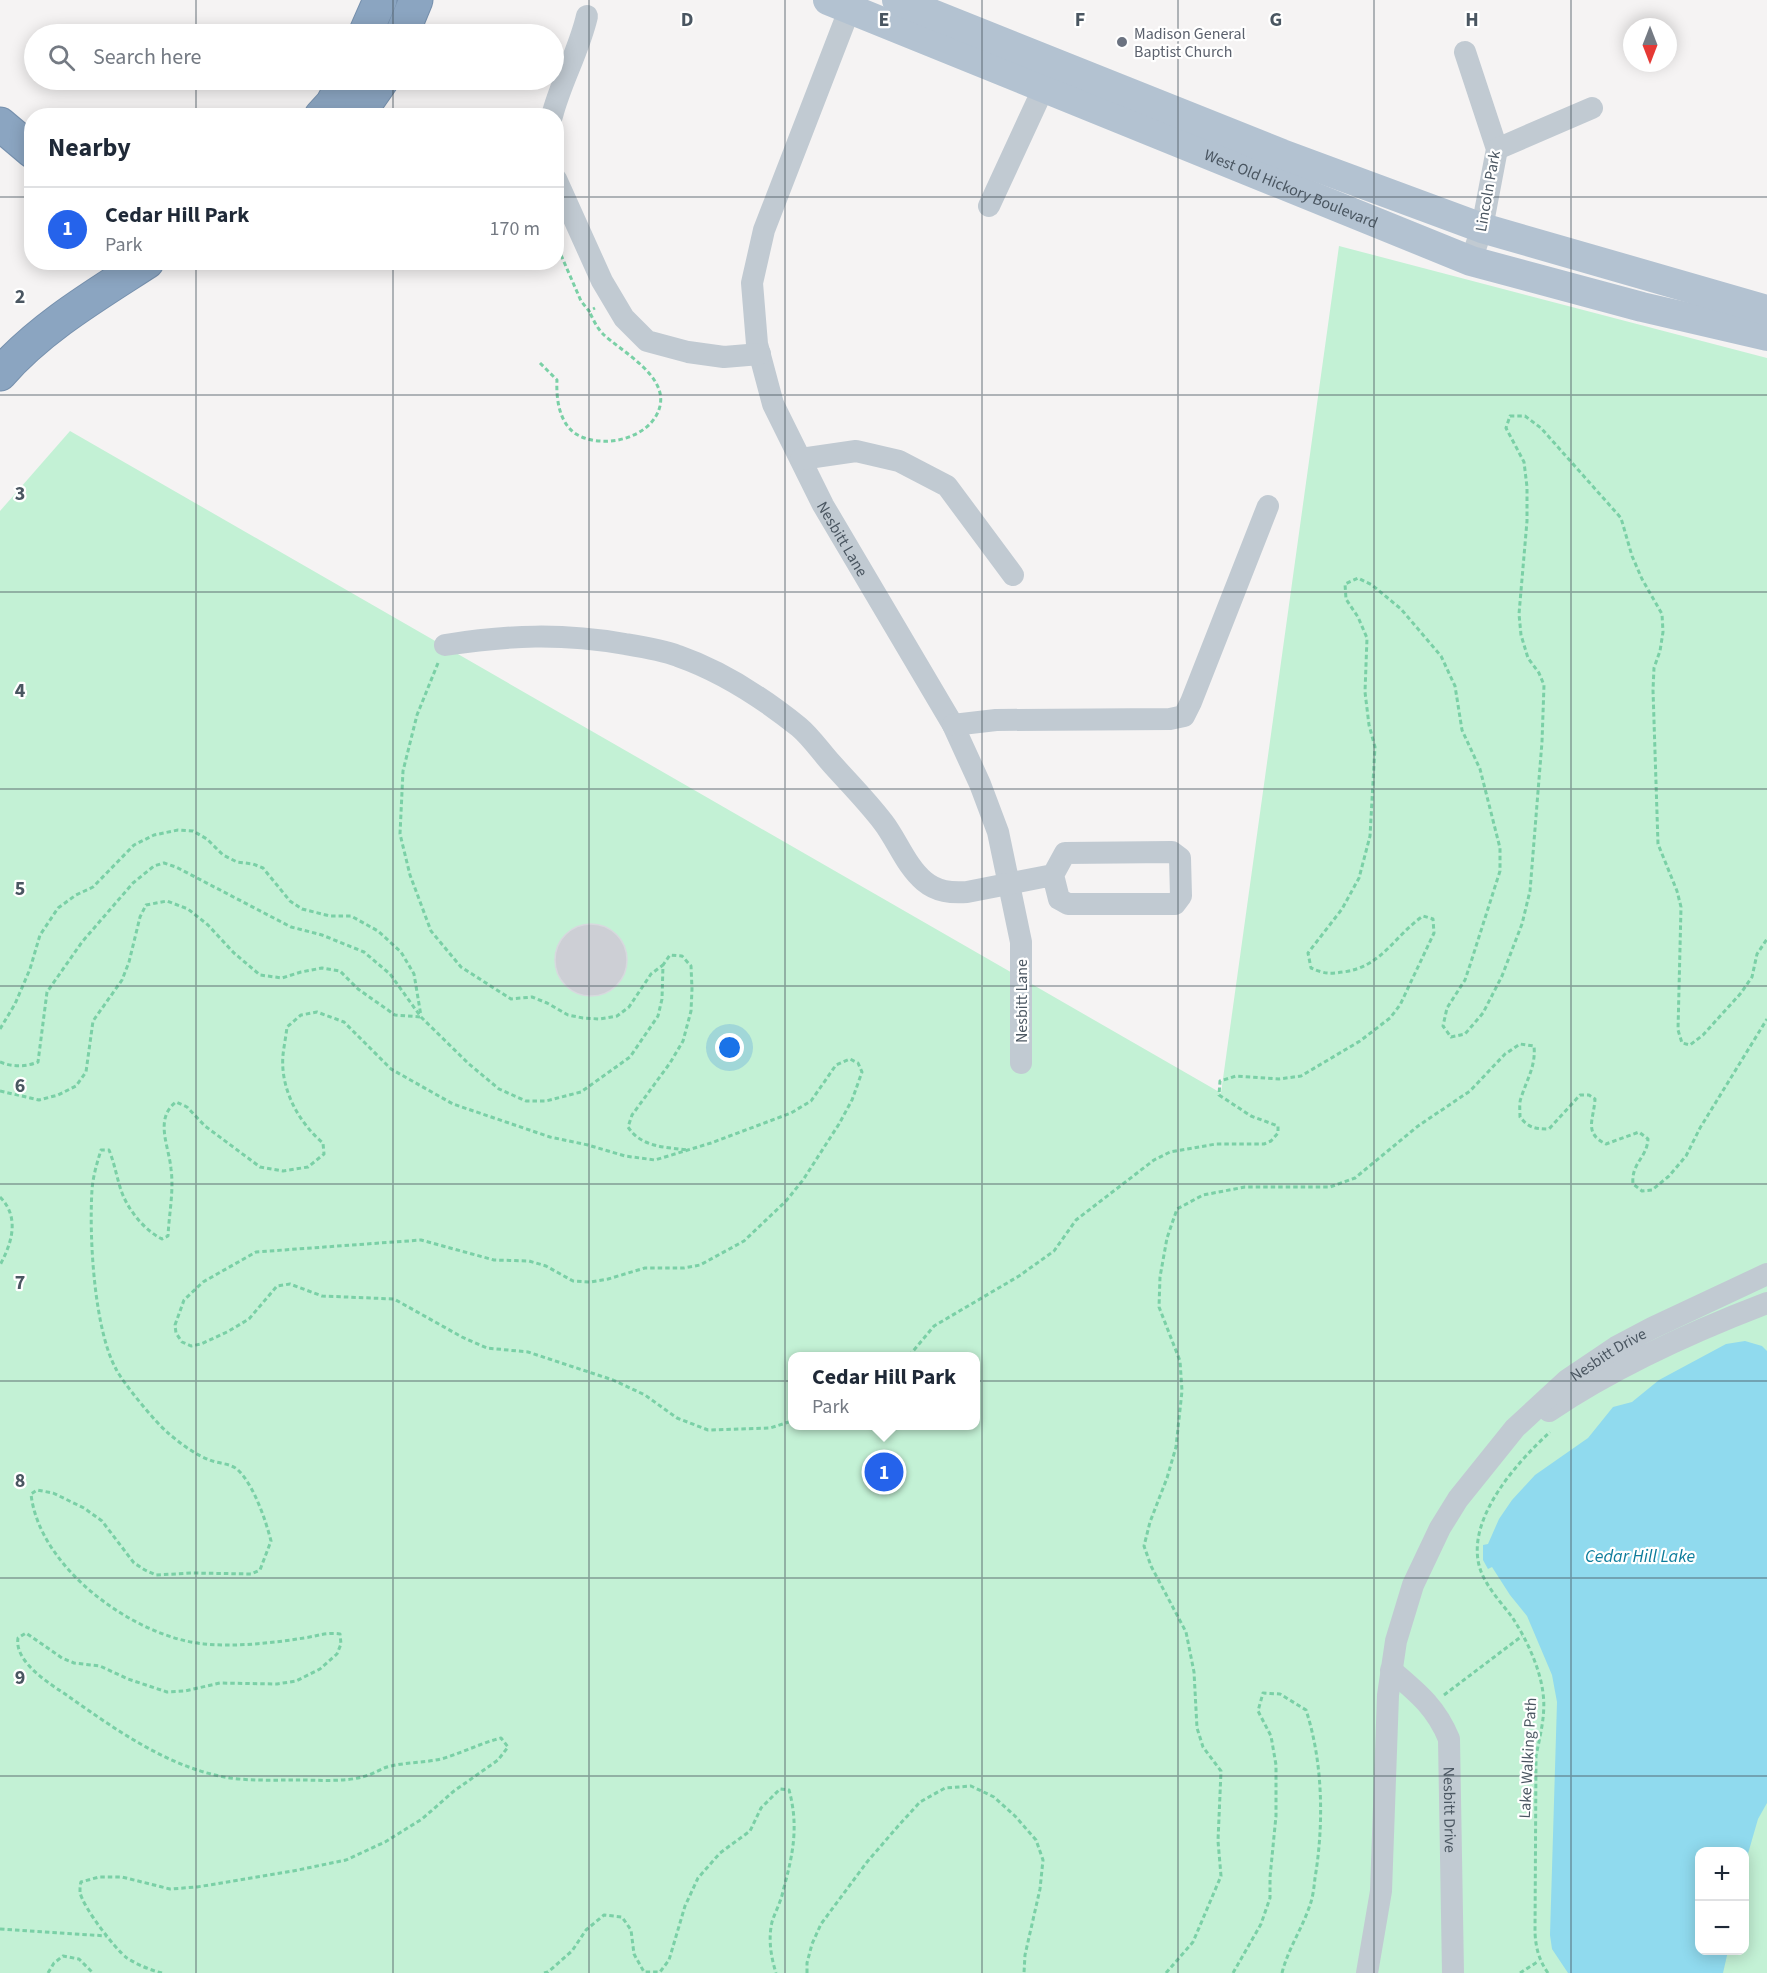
<!DOCTYPE html>
<meta charset="utf-8">
<style>
body{margin:0;font-family:"Source Sans 3",sans-serif;background:#f6f6f7;color:#1f2937}
.controls{position:absolute;right:18px;bottom:18px;display:grid;overflow:hidden;border-radius:12px;box-shadow:0 3px 15px #0003}
.controls button{width:54px;height:54px;display:grid;place-items:center;padding:0;border:0;border-bottom:2px solid #e0e1e3;background:#fff;color:#1f2937;font:30px sans-serif}
.compass{position:absolute;left:1623px;top:18px;width:54px;height:54px;border-radius:50%;background:#fff;box-shadow:0 3px 15px #0003;rotate:180deg}
.you{position:absolute;left:730px;top:1048px;width:21px;height:21px;margin:-15px;border:4px solid #fff;border-radius:50%;background:#1a73e8;box-shadow:0 0 0 9px #1a73e833}
.badge{display:grid;place-items:center;width:39px;height:39px;border-radius:50%;background:#2563eb;color:#fff;font-size:20px;font-weight:700}
.pin{position:absolute;translate:-50% -50%;border:3px solid #fff;box-shadow:0 2px 6px #0006}
.popup{position:absolute;left:788px;top:1352px;width:192px;height:78px;box-sizing:border-box;display:grid;place-content:center;border-radius:12px;background:#fff;filter:drop-shadow(0 2px 4px #0005);font-size:20px;white-space:nowrap;color:#747a83}
.popup b{font-size:22px;color:#1f2937}
.popup::after{content:'';position:absolute;left:50%;top:100%;margin-left:-12px;border:12px solid transparent;border-top-color:#fff}
.list{margin:0;padding:0;list-style:none}
h2{display:flex;justify-content:space-between;align-items:center;height:78px;margin:0;padding:0 24px;font-size:26px}
h2 small{font-size:20px;font-weight:400;color:#747a83}
.list li{display:grid;grid-template-columns:39px 1fr auto;gap:18px;align-items:center;box-sizing:border-box;height:84px;padding:0 24px;border-top:2px solid #e0e1e3}
.list b{display:block;font-size:22px;white-space:nowrap}
.list p{margin:0;font-size:20px;white-space:nowrap;color:#747a83}
.list em{font-size:20px;font-style:normal;color:#747a83}
.icon{flex:none;width:33px;height:33px;fill:none;stroke:currentColor;stroke-width:2;stroke-linecap:round;stroke-linejoin:round}
.map{position:relative;flex:none;width:1767px;height:1973px;overflow:hidden}
.search{position:absolute;background:#fff;box-shadow:0 3px 15px #0003;left:24px;top:24px;width:540px;height:66px;display:flex;align-items:center;gap:15px;box-sizing:border-box;padding:0 21px;border-radius:33px;color:#747a83;font-size:22px}
.panel{position:absolute;background:#fff;box-shadow:0 3px 15px #0003;left:24px;top:108px;width:540px;height:162px;border-radius:24px}
.map>svg:first-child{display:block}
.green{fill:#c3f1d5;fill-rule:evenodd}
.water{fill:#90daee}
.building{fill:#cdcfd5;stroke:#d7d9de;stroke-width:1.5}
.lines{fill:none;stroke-linecap:round;stroke-linejoin:round}
.highway-casing{stroke:#7690ad;stroke-width:35}
.path{stroke:#7ad0a6;stroke-width:3;stroke-dasharray:4.5 3;stroke-linecap:butt}
.minor{stroke:#c1cad2;stroke-width:22}
.major{stroke:#b3c2d1;stroke-width:30}
.highway{stroke:#8ba5c1;stroke-width:33}
.grid{fill:none;stroke:#4a5661;stroke-width:1.5;stroke-opacity:0.55}
.worship-dot{fill:#6b7280;stroke:#fff;stroke-width:2}
.labels{text-anchor:middle;stroke-width:4.5;stroke-linejoin:round;paint-order:stroke}
.worship-label{font-size:16px;fill:#5b616d;stroke:#fff;text-anchor:start}
.street-label{font-size:16px;fill:#4a5661;stroke:#fff}
.water-label{font-size:18px;font-style:italic;fill:#0c7c9b;stroke:#fff}
.grid-label{font-size:20px;text-anchor:middle;font-weight:bold;fill:#4a5661;stroke:#fff;stroke-width:4.5;stroke-linejoin:round;paint-order:stroke}
</style>
<div class="map">
<svg width="1767" height="1973" viewBox="0 0 1767 1973">
<rect width="100%" height="100%" fill="#f5f3f3"/>
<path class="green" d="M1339 246 1767 358V1973H0V511L70 431 1221 1093ZM792 1356H976V1426H792ZM1700 1852H1744V1950H1700Z"/>
<path class="water" d="M1745 1341 1762 1346 1767 1351V1803L1758 1819 1745 1864 1744 1852H1700V1950L1728 1951 1723 1973H1568L1552 1949 1550 1935 1557 1702 1552 1675 1527 1616 1510 1595 1492 1567 1488 1569 1483 1560V1545L1488 1544 1499 1519 1512 1500 1535 1475 1588 1438 1613 1407 1632 1402 1659 1380 1726 1344Z"/>
<circle class="building" cx="591" cy="960" r="36"/>
<g class="lines">
<defs>
<g id="highway">
<path d="M365 34 380 0"/>
<path d="M402 34 416 0"/>
<path d="M321 116 332 104 345 80"/>
<path d="M357 116 382 80"/>
<path d="M0 124 32 151"/>
<path d="M0 374C40 328 96 295 147 262"/>
</g>
</defs>
<use href="#highway" class="highway-casing"/>
<g class="path">
<path d="M561 255 581 301 589 311 595 308"/>
<path d="M540 363 557 380C556 398 559 423 576 434 602 450 652 439 660 406 667 375 622 352 603 334 597 328 593 319 589 311"/>
<path d="M438 663 417 715 403 771 400 834 410 875 431 931 461 967 511 999 532 997 547 1003 568 1015 583 1018 600 1019 617 1016 629 1007 651 974 663 965"/>
<path d="M0 1029 15 1004 30 969 40 935 58 908 76 895 93 887 134 845 154 835 178 830 193 831 207 839 223 855 237 862 253 864 263 868 290 901 302 909 330 916H351L378 931 401 952 414 974 421 1016"/>
<path d="M0 1062C12 1067 26 1067 38 1062L47 992 82 942 133 883 154 866 164 863 176 867 291 927 322 935 364 952 390 974 421 1017 469 1064 499 1089 526 1101H546L581 1092 630 1057 658 1016 662 999 663 965 670 955 682 956 691 966 692 989 691 1011 683 1041 670 1063 632 1115 628 1127C641 1147 664 1147 687 1150"/>
<path d="M0 1091 39 1100 58 1095 76 1086 86 1072 93 1021 122 980 129 962 140 917 146 905 167 901 188 909 208 925 234 953 260 975 282 978 301 972 322 968 340 971 358 989 395 1015 421 1017"/>
<path d="M0 1197C20 1217 12 1243 0 1265"/>
<path d="M909 1356 934 1326 1019 1276 1054 1251 1076 1220 1154 1160 1170 1152 1216 1144H1264L1271 1141 1278 1133V1126L1251 1116 1219 1095 1220 1081 1236 1076 1279 1079 1301 1076 1360 1041 1390 1018 1400 1005 1434 933 1433 919 1423 916C1394 936 1382 967 1343 972 1329 974 1325 974 1311 968L1308 953 1342 909 1359 878 1370 836 1375 747 1369 725 1365 692 1367 638 1358 617 1346 599 1345 584 1358 578 1372 585 1401 609 1441 656 1455 686 1462 730 1480 769 1500 848V871L1471 962 1465 980 1447 1008 1443 1026 1451 1037 1465 1034 1483 1013 1502 976 1522 924 1530 891 1542 742 1544 685 1539 673 1528 658 1521 635 1519 614 1527 521V487L1524 462 1506 428 1510 416H1525L1541 428 1621 518 1632 556 1642 579 1662 614 1663 632 1660 651 1654 668 1653 690 1658 844 1677 891 1681 907 1678 1030 1682 1043 1690 1045 1703 1035 1741 993 1752 977 1757 954 1767 939"/>
<path d="M1444 1695 1522 1636"/>
<path d="M0 1929 107 1936"/>
<path d="M48 1973 54 1963 63 1956 79 1959 93 1973"/>
<path d="M162 1973C150 1970 138 1965 127 1958 115 1949 82 1906 80 1892 80 1888 80 1885 81 1882L99 1877H122L170 1889 197 1887 293 1871 346 1860 385 1842 422 1819 454 1791 498 1760 508 1747 501 1738C481 1743 462 1753 441 1759 424 1763 405 1762 387 1767 379 1770 371 1775 362 1777 344 1782 317 1780 298 1780 276 1780 252 1781 230 1778 171 1769 116 1730 68 1696 50 1684 14 1662 18 1638L26 1633 62 1658 74 1663 100 1666 128 1679 167 1692 185 1691 220 1683 277 1684 296 1681 320 1669 337 1654 341 1644 340 1634C327 1632 317 1636 304 1638 272 1643 236 1647 204 1644 134 1637 39 1568 31 1494L37 1490 53 1493 84 1508 102 1521 134 1563 145 1570 156 1575 192 1573 251 1574 260 1570 271 1541C266 1521 254 1486 239 1471 232 1463 219 1464 210 1460 195 1455 180 1443 168 1433 156 1423 123 1383 116 1369 94 1329 89 1236 92 1190 93 1176 97 1163 101 1150H109C114 1162 116 1174 120 1187 126 1208 144 1230 162 1239L168 1236C169 1214 174 1191 171 1169 169 1146 154 1119 176 1102L187 1107 205 1126 260 1167 283 1171 308 1167 324 1154 323 1143C298 1122 280 1088 283 1055 284 1046 286 1036 287 1027L301 1015 317 1012 344 1022 391 1069 453 1104 550 1137 588 1145 625 1156 655 1160 711 1143 791 1113 811 1101 836 1065 850 1059 858 1063 862 1072 852 1100 839 1124 803 1180 786 1201 744 1241 700 1265 684 1268H645L608 1279 590 1282 573 1281 546 1266 529 1261 494 1260 421 1240 256 1252 203 1282 184 1300 175 1325 176 1333 182 1342 191 1346 201 1344 227 1332 249 1319 277 1286 290 1284 322 1296 394 1299 462 1337 487 1348 528 1352 613 1380 645 1395 677 1418 708 1430 770 1428 792 1421"/>
<path d="M544 1973 548 1972 572 1951 586 1930 604 1915 622 1917 631 1930 634 1954 644 1972H660L669 1960 685 1906 698 1878 720 1853 750 1831 761 1808 780 1789 789 1790C799 1826 793 1855 783 1891 781 1902 775 1912 772 1922 768 1939 771 1957 776 1973"/>
<path d="M807 1973V1963L812 1944 821 1924 867 1862 899 1825 920 1802 945 1788 971 1786 994 1797 1015 1816 1036 1840 1043 1860 1040 1889 1025 1955 1024 1973"/>
<path d="M1166 1973 1193 1942 1221 1876 1218 1841 1221 1771 1203 1747 1197 1728 1194 1672 1186 1632 1151 1566 1144 1546 1150 1522 1167 1478 1176 1447 1182 1391 1180 1361 1159 1307 1160 1277 1167 1238 1177 1209 1203 1195 1245 1187H1330L1355 1178 1418 1126 1470 1091 1505 1054 1520 1044 1534 1046C1536 1066 1527 1079 1521 1098 1519 1103 1520 1111 1520 1117 1529 1128 1535 1129 1549 1129L1580 1095H1589L1595 1099C1594 1119 1583 1133 1606 1144L1639 1132 1648 1139C1647 1158 1631 1163 1633 1184L1642 1191 1652 1190 1669 1176 1686 1156 1700 1128 1767 1019"/>
<path d="M1233 1973 1261 1924 1270 1898V1877L1276 1816V1765L1271 1736 1258 1711 1263 1693 1280 1694 1306 1710C1323 1762 1324 1824 1315 1878 1314 1887 1313 1897 1310 1905 1302 1929 1288 1949 1282 1973"/>
<path d="M1520 1973 1539 1961"/>
<path d="M1548 1973C1539 1960 1536 1949 1535 1933L1536 1756C1540 1736 1546 1714 1543 1693 1540 1668 1526 1638 1512 1617 1503 1605 1492 1593 1485 1580 1456 1529 1515 1464 1550 1432"/>
</g>
<g class="minor">
<path id="s1" d="M853 0 764 230 752 283 757 344 773 404 823 505 953 725 980 784 998 832 1021 942V1063"/>
<path d="M1465 52 1497 149 1482 228 1471 261"/>
<path d="M552 116C561 81 579 51 587 16"/>
<path d="M1497 149 1592 108"/>
<path d="M556 179 602 281 624 318 647 341 688 352 724 357 760 354"/>
<path d="M989 206 1044 87"/>
<path d="M801 459 856 451 899 461 947 486 1013 575"/>
<path d="M445 645C510 635 561 633 625 644 643 647 662 650 678 656 721 671 763 698 799 727 811 737 821 752 832 764 849 783 867 801 883 822 897 840 906 866 924 881 937 892 951 893 967 892L1053 875 1059 899 1068 904H1175L1181 896 1180 858 1172 852 1065 853 1053 875"/>
<path d="M953 725 996 720 1170 719 1184 716 1191 702 1268 506"/>
<path d="M1549 1411C1616 1366 1691 1332 1767 1303"/>
<path id="s2" d="M1391 1670C1417 1692 1436 1707 1449 1739L1453 1973"/>
<path id="s3" d="M1367 1973 1381 1891 1388 1695 1396 1641 1413 1585 1440 1528 1458 1499 1515 1428 1567 1380 1616 1347 1652 1328 1767 1274"/>
</g>
<g class="major">
<path id="s4" d="M828 0 1471 261 1642 307 1767 336"/>
<path d="M897 0 1282 154 1482 228 1767 310"/>
</g>
<use href="#highway" class="highway"/>
</g>
<path class="grid" d="M196 0V34M393 0V34M589 0V1973M785 0V1973M982 0V1973M1178 0V1973M1374 0V1973M1571 0V1973M196 80V116M393 80V116M0 197H32M556 197H1767M196 262V1973M393 262V1973M0 395H1767M0 592H1767M0 789H1767M0 986H1767M0 1184H1767M0 1381H1767M0 1578H1767M0 1776H1767"/>
<circle class="worship-dot" cx="1122" cy="42" r="6"/>
<g class="labels">
<g class="worship-label">
<text x="1134" y="39">Madison General<tspan x="1134" dy="18">Baptist Church</tspan></text>
</g>
<g class="street-label">
<text dy="6" stroke="none"><textPath href="#s4" startOffset="500">West Old Hickory Boulevard</textPath></text>
<text transform="translate(1487 191) rotate(-80)" y="6">Lincoln Park</text>
<text dy="6" stroke="none"><textPath href="#s1" startOffset="576">Nesbitt Lane</textPath></text>
<text transform="translate(1021 1001) rotate(-90)" y="6">Nesbitt Lane</text>
<text dy="6" stroke="none"><textPath href="#s3" startOffset="700">Nesbitt Drive</textPath></text>
<text transform="translate(1527 1758) rotate(-87)" y="6">Lake Walking Path</text>
<text dy="6" stroke="none"><textPath href="#s2" startOffset="162">Nesbitt Drive</textPath></text>
</g>
<g class="water-label">
<text x="1640" y="1562">Cedar Hill Lake</text>
</g>
</g>
<g class="grid-label">
<text x="687" y="26">D</text>
<text x="884" y="26">E</text>
<text x="1080" y="26">F</text>
<text x="1276" y="26">G</text>
<text x="1472" y="26">H</text>
<text x="20" y="303">2</text>
<text x="20" y="500">3</text>
<text x="20" y="697">4</text>
<text x="20" y="895">5</text>
<text x="20" y="1092">6</text>
<text x="20" y="1289">7</text>
<text x="20" y="1487">8</text>
<text x="20" y="1684">9</text>
</g>
</svg>
<div class="controls">
<button>+</button>
<button>−</button>
</div>
<svg class="compass" viewBox="-18 -18 36 36"><path d="M0-13l5 13h-10z" fill="#e53935"/><path d="M0 13l5-13h-10z" fill="#747a83"/></svg>
<div class="you"></div>
<div class="pin badge" style="left:884px;top:1472px">1</div>
<div class="popup"><b>Cedar Hill Park</b>Park</div>
<div class="search"><svg class="icon" aria-label="search" viewBox="0 0 24 24"><circle cx="10" cy="10" r="6"/><path d="M15 15l6 6"/></svg>Search here</div>
<section class="panel">
<h2>Nearby<small></small></h2>
<ul class="list">
<li><span class="badge">1</span><div><b>Cedar Hill Park</b><p>Park</p></div><em>170 m</em></li>
</ul>
</section>
</div>
